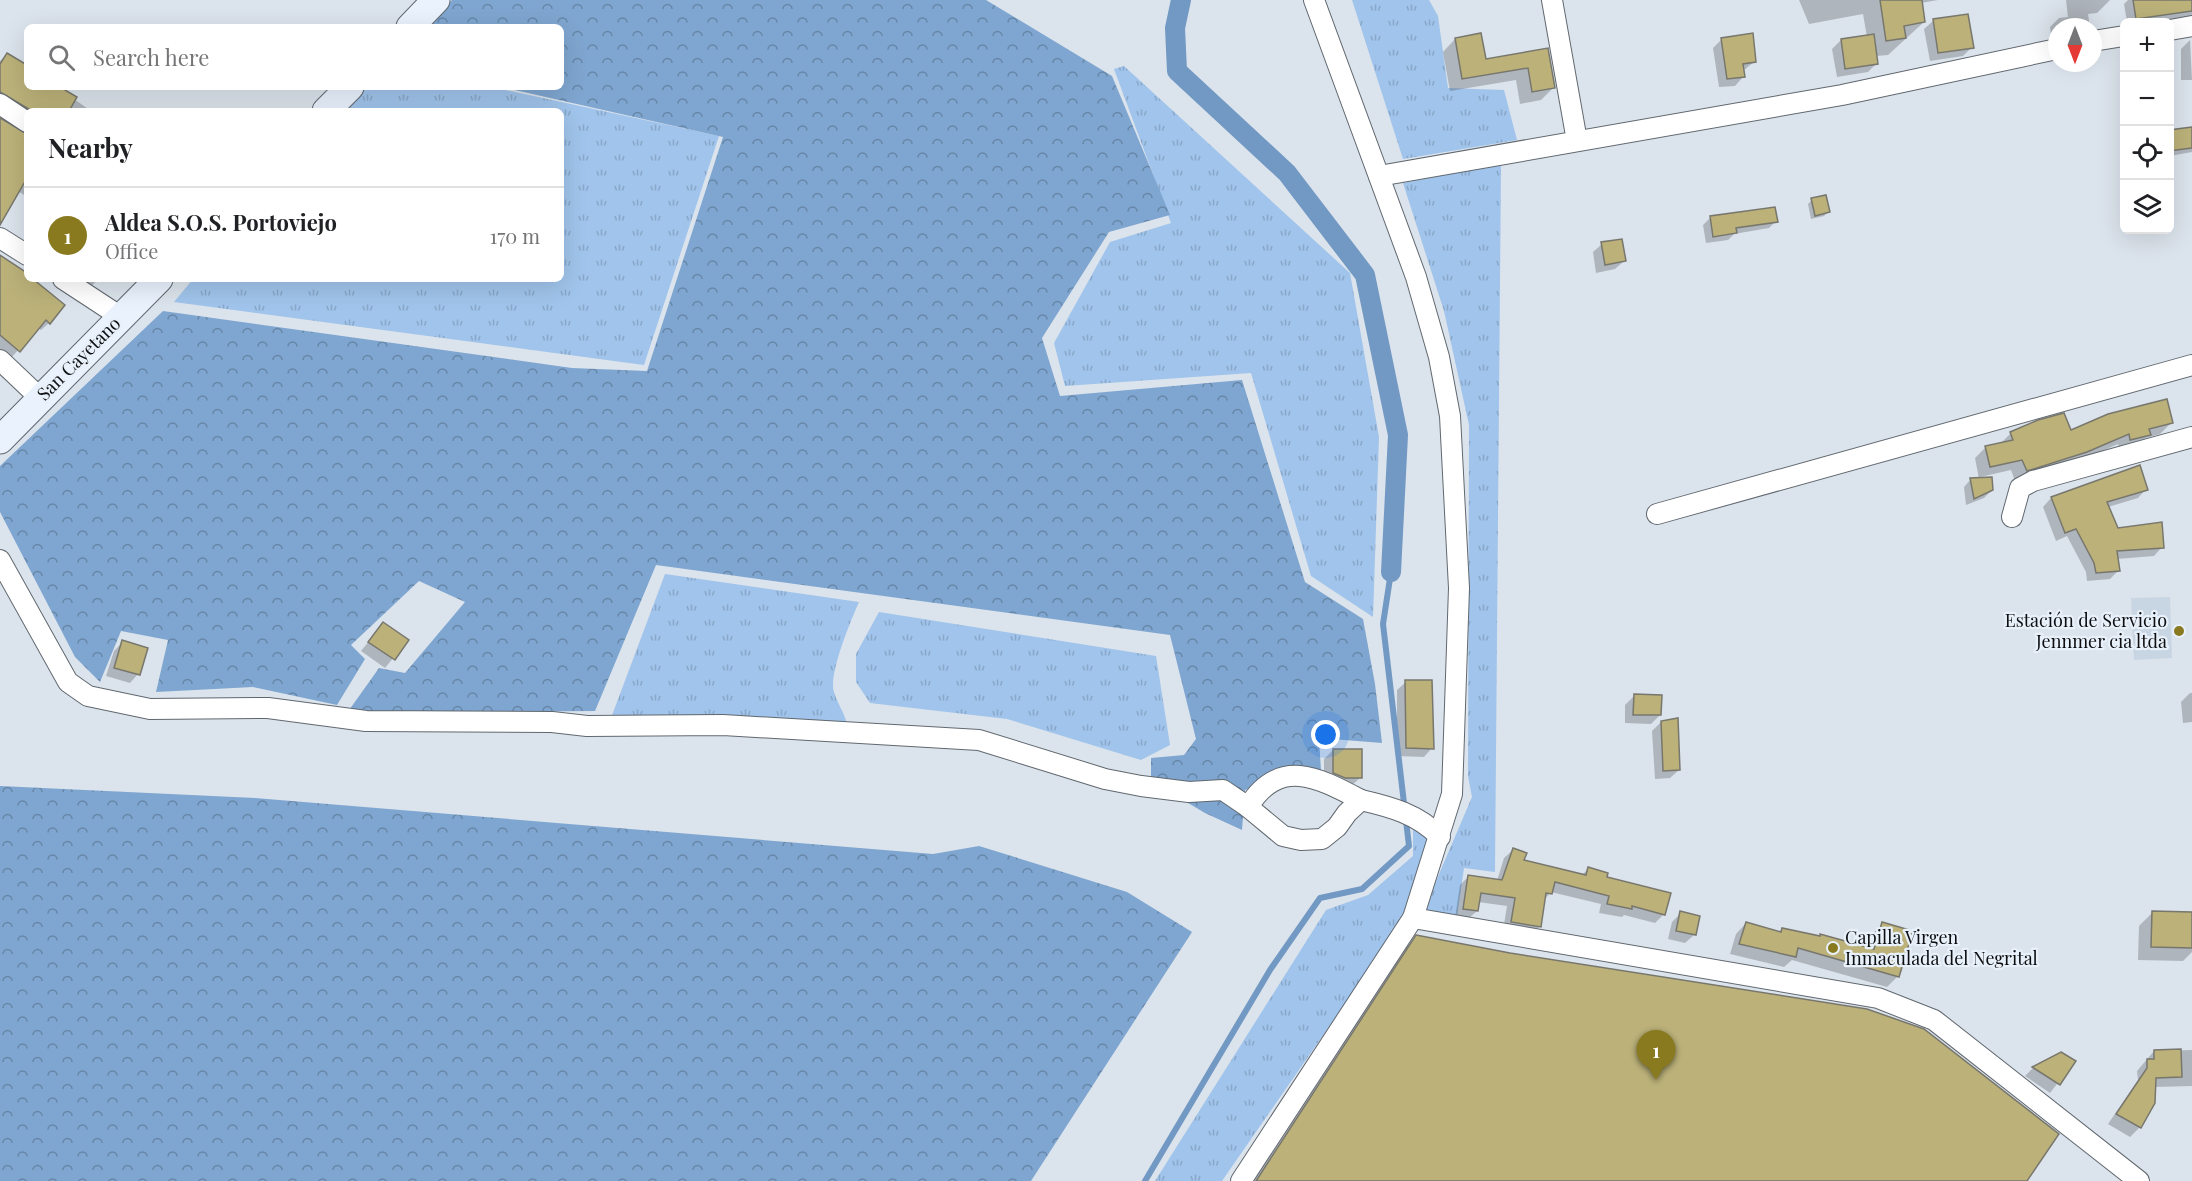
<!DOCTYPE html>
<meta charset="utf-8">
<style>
body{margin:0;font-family:"Playfair Display",serif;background:#f2f2f2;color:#202124}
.controls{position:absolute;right:18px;top:18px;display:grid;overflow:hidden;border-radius:9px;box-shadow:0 6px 24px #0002}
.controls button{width:54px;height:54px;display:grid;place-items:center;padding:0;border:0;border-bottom:2px solid #e0e0e0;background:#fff;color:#202124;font:30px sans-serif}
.compass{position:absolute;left:2048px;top:18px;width:54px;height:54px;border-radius:50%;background:#fff;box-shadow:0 6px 24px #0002;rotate:180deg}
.you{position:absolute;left:1326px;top:735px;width:21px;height:21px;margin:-15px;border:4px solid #fff;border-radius:50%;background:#1a73e8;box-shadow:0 0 0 9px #1a73e833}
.badge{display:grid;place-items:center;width:39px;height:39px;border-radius:50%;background:#897a1f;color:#fff;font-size:20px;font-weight:700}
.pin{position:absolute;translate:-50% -50px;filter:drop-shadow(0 2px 3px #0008)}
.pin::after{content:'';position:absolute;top:32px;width:21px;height:18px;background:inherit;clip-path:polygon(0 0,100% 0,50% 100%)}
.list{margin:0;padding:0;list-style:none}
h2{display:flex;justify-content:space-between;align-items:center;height:78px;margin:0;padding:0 24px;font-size:26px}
h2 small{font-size:20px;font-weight:400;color:#757577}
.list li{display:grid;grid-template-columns:39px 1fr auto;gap:18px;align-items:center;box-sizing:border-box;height:96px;padding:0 24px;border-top:2px solid #e0e0e0}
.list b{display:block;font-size:22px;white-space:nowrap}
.list p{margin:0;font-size:20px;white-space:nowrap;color:#757577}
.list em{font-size:20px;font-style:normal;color:#757577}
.icon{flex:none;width:33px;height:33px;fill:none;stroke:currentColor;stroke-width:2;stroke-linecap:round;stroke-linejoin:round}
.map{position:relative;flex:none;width:2192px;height:1181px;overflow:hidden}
.search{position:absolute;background:#fff;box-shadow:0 6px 24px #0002;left:24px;top:24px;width:540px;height:66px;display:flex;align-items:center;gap:15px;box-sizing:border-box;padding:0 21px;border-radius:9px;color:#757577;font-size:22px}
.panel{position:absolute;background:#fff;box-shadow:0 6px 24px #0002;left:24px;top:108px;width:540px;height:174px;border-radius:9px}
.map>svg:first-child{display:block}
.built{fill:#c8d5e3}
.grass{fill:url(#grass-tufts)}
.forest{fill:url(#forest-crowns)}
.shadow{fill:#0003}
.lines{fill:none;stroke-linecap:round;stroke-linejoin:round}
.stream{stroke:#7299c3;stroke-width:6}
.canal{stroke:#7299c3;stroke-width:20}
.building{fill:#bbb179;stroke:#78776d;stroke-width:1.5}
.street-casing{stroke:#61686f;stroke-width:22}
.secondary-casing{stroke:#61686f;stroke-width:29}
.street{stroke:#fff;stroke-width:20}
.secondary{stroke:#e9f2fd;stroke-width:27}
.poi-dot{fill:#897a1f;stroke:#e8f0f9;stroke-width:2}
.labels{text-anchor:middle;stroke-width:4.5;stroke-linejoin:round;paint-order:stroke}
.street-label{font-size:18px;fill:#0c0e11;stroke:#e8f0f9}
.poi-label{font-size:18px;fill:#0c0e11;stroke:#e8f0f9;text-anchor:end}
</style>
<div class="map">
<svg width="2192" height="1181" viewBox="0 0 2192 1181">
<defs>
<pattern id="grass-tufts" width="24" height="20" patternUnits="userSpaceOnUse" patternTransform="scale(1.5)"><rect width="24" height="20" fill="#a0c4eb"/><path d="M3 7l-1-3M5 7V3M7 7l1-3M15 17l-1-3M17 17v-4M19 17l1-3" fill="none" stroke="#89a7c8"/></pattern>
<pattern id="forest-crowns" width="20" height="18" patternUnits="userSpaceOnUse" patternTransform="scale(1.5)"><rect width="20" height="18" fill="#7fa6d0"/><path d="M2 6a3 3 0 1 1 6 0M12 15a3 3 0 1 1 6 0" fill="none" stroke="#6686a7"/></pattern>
</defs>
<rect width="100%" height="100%" fill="#dbe3ec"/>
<path class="built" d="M2170 597 2172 658 2134 660 2131 598Z"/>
<g class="grass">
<path d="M1352 0H1429L1438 16 1448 88 1504 90 1517 140 1403 159Z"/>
<path d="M1124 66 1350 273 1379 437 1373 617 1311 576 1251 373 1065 386 1054 343 1110 242 1171 223 1114 69Z"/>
<path d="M354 87H492L719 136 644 365 174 302 193 279H561V111H334Z"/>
<path d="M1501 164 1495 872 1464 868 1457 917 1422 914 1472 797 1468 776 1469 425 1444 311 1403 183Z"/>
<path d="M665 574 859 602C851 620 828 675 834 692 839 708 846 713 848 731L611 718Z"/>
<path d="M879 612 1156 656 1170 745 1141 760 1007 719 870 703 856 682V654Z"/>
<path d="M1413 828 1436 842 1405 917 1222 1181H1155L1326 910 1368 895 1413 856Z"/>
</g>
<g class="forest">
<path d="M452 0H986L1112 76 1170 215 1109 232 1042 338 1060 396 1242 380 1305 582 1363 619 1375 684 1382 743 1319 738 1321 771 1286 776 1245 790 1242 830 1205 813 1151 781V758L1184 755 1196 739 1170 635 656 565 595 711 347 713 379 668 405 673 465 602 419 581 351 645 365 659 337 705 253 687 156 692 168 640 121 631 100 682 75 657 0 512V466L163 311 572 368 647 371 723 137 501 87H561V27H424Z"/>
<path d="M0 786 255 798 933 854 979 846 1127 892 1192 932 1031 1181H0Z"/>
</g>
<g class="shadow">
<path d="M1799 0H1938L1921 3 1924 22 1888 55 1876 56 1877 63 1868 72 1837 77 1832 49 1841 40 1867 37 1863 14 1809 24Z"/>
<path d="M2066 0H2110L2097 13 2088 14 2090 27H2057V41L2052 42 2050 27 2059 18 2068 17Z"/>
<path d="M2128 0H2192V19L2163 22H2127L2124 4Z"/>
<path d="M1933 21 1972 47 1963 56 1930 61 1924 29Z"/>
<path d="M1455 39 1485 61 1546 50 1553 88 1541 100 1520 104 1516 80 1450 91 1443 52Z"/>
<path d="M1722 39 1755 61 1743 71V77L1735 86 1719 87 1713 48Z"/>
<path d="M2190 40 2192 80H2181V49Z"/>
<path d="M7 55 27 66V87H57L91 111H27L0 105V61Z"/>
<path d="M0 119 20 133 27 134V197L18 191 0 221Z"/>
<path d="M2192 128V152L2170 156V131Z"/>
<path d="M1812 200 1828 212 1824 216 1811 219 1808 204Z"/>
<path d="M1710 218 1776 221 1769 228 1734 234 1728 240 1706 243 1703 225Z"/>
<path d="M1602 244 1624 261 1615 269 1596 273 1593 252Z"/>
<path d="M0 257 27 275V279H32L49 323 41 330 38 328 11 358 0 349Z"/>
<path d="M71 279H98L87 291Z"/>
<path d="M2171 423 2160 434 2146 438 2138 445 2119 450 2118 444 2075 463 2015 481 2011 470 1980 477 1992 490 1984 498 1966 505 1964 487 1971 479H1979L1975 458 1986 447 2000 444 2011 433 2070 432Z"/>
<path d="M2131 469 2146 489 2138 498 2108 507 2117 530 2162 547 2154 556 2117 559 2118 571 2110 579 2087 581 2086 572 2067 536 2056 541 2043 507 2051 498Z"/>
<path d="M383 624 407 641 385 668 361 651Z"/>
<path d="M123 642 138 674 130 683 106 676 114 651Z"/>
<path d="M1406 682 1432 748 1424 757 1397 756V690Z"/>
<path d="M2190 693H2192V722L2183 723 2181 702Z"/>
<path d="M1634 696 1660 715 1651 724 1625 723V705Z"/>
<path d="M1661 722 1679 770 1670 778 1655 779 1652 731Z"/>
<path d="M1333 750 1360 778 1351 786 1324 781V759Z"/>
<path d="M1513 850 1523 861 1582 875 1588 869 1664 914 1655 923 1624 915 1622 917 1599 913 1601 904 1551 892 1543 901 1540 926 1531 935 1503 931 1507 906 1478 902 1477 911 1468 919 1455 918 1460 885 1469 876 1497 881 1504 858Z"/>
<path d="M1681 913 1694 935 1685 943 1668 939 1672 922Z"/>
<path d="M2152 913 2192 914V952L2183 961 2138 960 2139 926Z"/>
<path d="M1746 923 1778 933 1782 929 1868 949 1872 934 1883 924 1898 976 1887 987 1792 960 1784 967 1730 954 1736 934Z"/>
<path d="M1417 937 2025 1181H1252L1399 954Z"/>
<path d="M2192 1050V1086L2154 1087V1102L2140 1127 2130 1137 2108 1124 2138 1080 2137 1071 2154 1051Z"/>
<path d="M2061 1054 2074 1062 2050 1093 2025 1076 2033 1068Z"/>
</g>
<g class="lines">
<path class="stream" d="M1145 1181 1270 970 1320 898 1362 889 1409 846 1383 624 1391 572"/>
<path class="canal" d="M1181 0 1175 28 1177 71 1287 173 1365 275 1398 435 1391 572"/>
</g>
<g class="building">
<path d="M1880 0H1922L1925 22 1904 26 1906 38 1886 41Z"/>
<path d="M2133 0H2192V11L2136 19Z"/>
<path d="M1968 14 1974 48 1938 53 1933 19Z"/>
<path d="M1481 33 1486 59 1548 48 1555 88 1532 92 1528 68 1462 79 1455 38Z"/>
<path d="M1753 33 1756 62 1743 64 1745 77 1727 79 1721 38Z"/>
<path d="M1874 34 1878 64 1845 69 1841 39Z"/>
<path d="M7 53 27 65V87H60L77 97 69 111H32L0 92V64Z"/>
<path d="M0 118 27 134V178L0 225Z"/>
<path d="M2192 127V148L2169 151V130Z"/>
<path d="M1826 195 1830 212 1815 216 1811 198Z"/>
<path d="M1775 207 1778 222 1736 228 1737 233 1713 237 1710 216Z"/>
<path d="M1622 239 1626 261 1605 265 1601 242Z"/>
<path d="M0 255 27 273V279H33L65 305 50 324 46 320 20 352 0 335Z"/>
<path d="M2167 399 2173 423 2149 429 2151 435 2130 440 2129 434 2087 452 2027 471 2022 460 1990 467 1985 446 2013 440 2010 432 2038 420 2064 413 2071 430 2108 414Z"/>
<path d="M2140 465 2148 490 2107 502 2118 528 2162 522 2164 548 2117 551 2120 571 2096 573 2094 563 2076 529 2065 533 2051 497Z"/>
<path d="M1992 477 1993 490 1974 499 1970 478Z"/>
<path d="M383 622 409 640 395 660 368 642Z"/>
<path d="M122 640 148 648 140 675 114 668Z"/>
<path d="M1405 680H1432L1434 749 1406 748Z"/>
<path d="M1634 694 1662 695 1661 715H1633Z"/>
<path d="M1678 718 1680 770 1663 771 1661 721Z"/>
<path d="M1333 749H1362V778H1345L1333 773Z"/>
<path d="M1513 848 1527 853 1524 860 1586 875 1588 867 1608 873 1607 877 1671 893 1665 915 1632 906V909L1607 904 1609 896 1555 882 1552 894 1546 893 1541 927 1511 922 1515 898 1481 893 1478 911 1463 909 1468 875 1502 880Z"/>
<path d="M1680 911 1700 916 1696 935 1676 931Z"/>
<path d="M2152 911 2192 912V948L2151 947Z"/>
<path d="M1746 922 1781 932 1782 928 1820 936V934L1874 949 1882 922 1913 931 1899 977 1798 948 1796 957 1739 944Z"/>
<path d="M1416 935 1510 953 1867 1009 1924 1029 2059 1134 2027 1181H1256Z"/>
<path d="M2181 1049 2182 1077 2156 1078 2155 1103 2141 1128 2116 1114 2147 1068V1059H2154V1050Z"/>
<path d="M2061 1052 2076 1061 2060 1085 2032 1067Z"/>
</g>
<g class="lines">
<defs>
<g id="street">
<path d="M1552 0 1577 141"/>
<path d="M2170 30 2192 26"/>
<path d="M2093 41 2124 36"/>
<path d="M0 104 27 122"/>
<path d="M1379 176 1842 95 2057 49"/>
<path d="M0 238 27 255"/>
<path d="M63 279 121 317"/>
<path d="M0 360 40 398"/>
<path d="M1657 514 2192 365"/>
<path d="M2012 517 2020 488 2033 481 2192 437"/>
<path d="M0 560 68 682 88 696 150 709 268 708 366 721 552 722 587 726 723 725 979 740 1105 779 1141 786 1189 792 1223 790 1248 807 1283 836 1301 840 1322 839 1337 827 1347 813 1361 800C1391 807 1418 814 1440 837"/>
<path d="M1248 807C1280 756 1319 778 1361 800"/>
<path d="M1413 918 1878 998 1934 1020 2139 1181"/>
<path d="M1241 1181 1413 918 1452 794 1459 588 1450 416 1439 357 1416 277 1314 0"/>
</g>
<g id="secondary">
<path d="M410 27 436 0"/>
<path d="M326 111 350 87"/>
<path d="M0 440 159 279"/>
</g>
</defs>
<use href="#street" class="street-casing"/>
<use href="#secondary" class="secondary-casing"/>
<use href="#street" class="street"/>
<use href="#secondary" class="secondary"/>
</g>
<g class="poi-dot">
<circle cx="2179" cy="631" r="6"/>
<circle cx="1833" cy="948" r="6"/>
</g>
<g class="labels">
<g class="street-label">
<text transform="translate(79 359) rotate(-45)" y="6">San Cayetano</text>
</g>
<g class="poi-label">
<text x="2167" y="627">Estación de Servicio<tspan x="2167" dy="21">Jennmer cia ltda</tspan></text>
<text x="1845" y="944" text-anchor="start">Capilla Virgen<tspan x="1845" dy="21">Inmaculada del Negrital</tspan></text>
</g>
</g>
</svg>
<div class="controls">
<button>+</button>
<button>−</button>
<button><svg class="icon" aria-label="locate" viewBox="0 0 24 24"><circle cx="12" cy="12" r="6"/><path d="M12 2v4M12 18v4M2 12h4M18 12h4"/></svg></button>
<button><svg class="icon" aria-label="layers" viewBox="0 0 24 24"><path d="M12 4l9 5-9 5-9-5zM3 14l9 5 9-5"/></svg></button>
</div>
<svg class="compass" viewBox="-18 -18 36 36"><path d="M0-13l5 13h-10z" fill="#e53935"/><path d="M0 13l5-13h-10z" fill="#757577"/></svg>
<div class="you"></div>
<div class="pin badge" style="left:1656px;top:1080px">1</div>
<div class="search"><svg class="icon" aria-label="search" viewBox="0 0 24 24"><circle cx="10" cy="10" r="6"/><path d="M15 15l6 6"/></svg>Search here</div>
<section class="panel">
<h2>Nearby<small></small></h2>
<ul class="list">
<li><span class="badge">1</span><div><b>Aldea S.O.S. Portoviejo</b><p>Office</p></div><em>170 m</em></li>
</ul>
</section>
</div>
